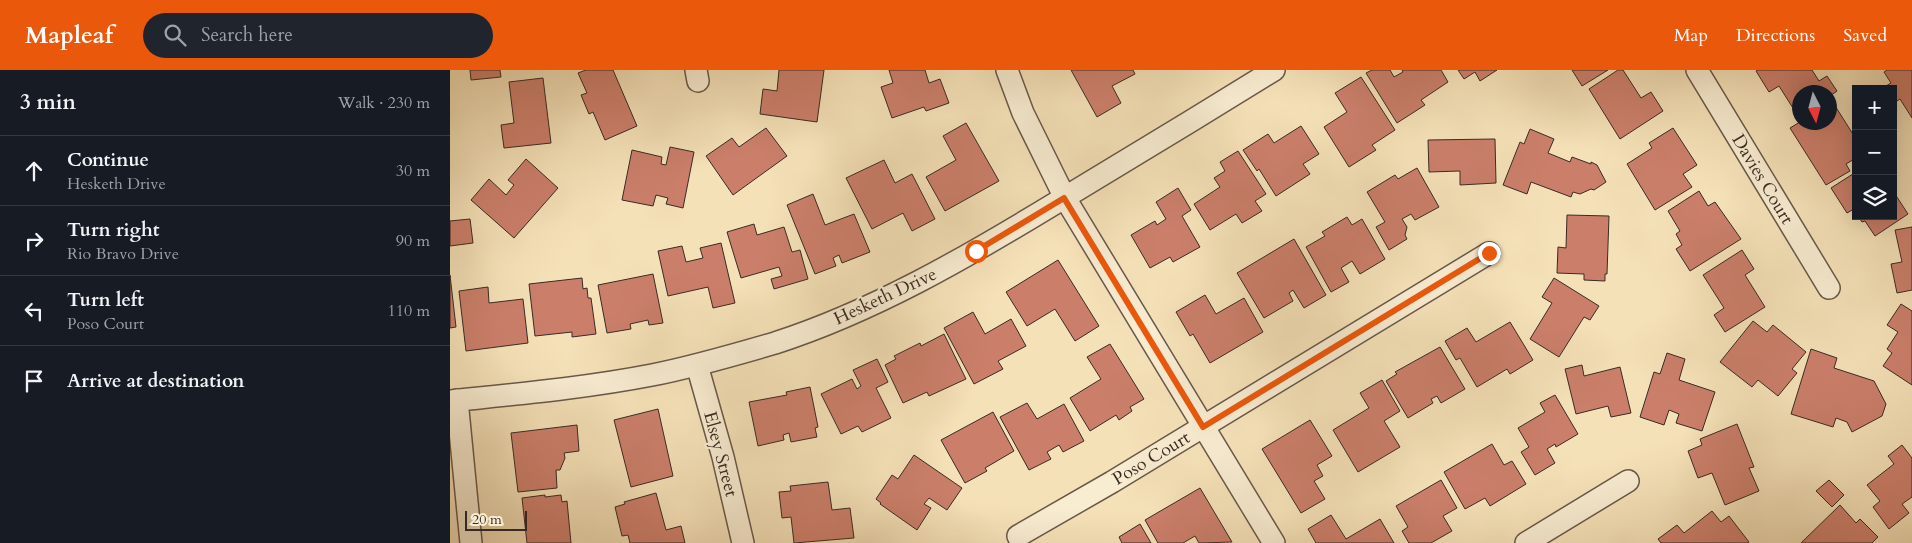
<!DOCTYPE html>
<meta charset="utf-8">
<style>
body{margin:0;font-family:Cardo,serif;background:#20242c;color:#f1f3f6}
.controls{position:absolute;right:15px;top:15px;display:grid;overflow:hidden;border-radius:0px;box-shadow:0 5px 20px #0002}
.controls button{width:45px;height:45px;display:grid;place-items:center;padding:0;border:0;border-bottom:1px solid #363941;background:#171b24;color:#f1f3f6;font:25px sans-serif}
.compass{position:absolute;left:1342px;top:15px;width:45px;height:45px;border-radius:50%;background:#171b24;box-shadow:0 5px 20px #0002;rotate:174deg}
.scale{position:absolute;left:15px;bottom:12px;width:62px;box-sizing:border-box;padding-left:5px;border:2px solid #3a2a24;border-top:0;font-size:14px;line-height:18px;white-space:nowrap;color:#3a2a24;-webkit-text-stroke:4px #f8ecd1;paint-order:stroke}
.stop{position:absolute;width:15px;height:15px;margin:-11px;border:4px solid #ea580c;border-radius:50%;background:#fff}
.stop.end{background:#ea580c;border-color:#fff;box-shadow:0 1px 5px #0008}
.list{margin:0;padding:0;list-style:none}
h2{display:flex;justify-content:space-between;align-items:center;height:65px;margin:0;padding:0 20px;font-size:21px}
h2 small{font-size:16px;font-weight:400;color:#9ea1a6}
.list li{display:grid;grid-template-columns:32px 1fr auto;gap:15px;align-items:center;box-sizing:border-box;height:70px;padding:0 20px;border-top:1px solid #363941}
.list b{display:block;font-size:19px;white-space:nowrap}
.list p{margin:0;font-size:16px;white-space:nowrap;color:#9ea1a6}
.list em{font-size:16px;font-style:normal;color:#9ea1a6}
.icon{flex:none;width:28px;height:28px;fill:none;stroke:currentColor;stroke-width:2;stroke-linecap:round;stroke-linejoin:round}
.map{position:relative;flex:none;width:1462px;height:473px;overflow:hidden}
header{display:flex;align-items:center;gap:30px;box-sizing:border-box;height:70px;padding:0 25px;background:#ea580c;color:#fff}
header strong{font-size:24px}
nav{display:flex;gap:28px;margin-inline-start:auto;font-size:18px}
.search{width:350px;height:45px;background:#20242c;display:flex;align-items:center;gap:12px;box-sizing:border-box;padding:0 18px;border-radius:28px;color:#9ea1a6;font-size:19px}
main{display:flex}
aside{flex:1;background:#171b24}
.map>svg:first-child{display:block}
.building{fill:#cb7f6b;stroke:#3a2a24}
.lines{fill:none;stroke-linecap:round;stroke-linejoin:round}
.minor-casing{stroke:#695849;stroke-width:24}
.minor{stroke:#f8ecd1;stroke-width:21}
.route{stroke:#ea580c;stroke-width:6}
.labels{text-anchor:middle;stroke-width:4.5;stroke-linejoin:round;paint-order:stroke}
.street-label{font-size:18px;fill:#3a2a24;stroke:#f8ecd1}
</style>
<header>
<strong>Mapleaf</strong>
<div class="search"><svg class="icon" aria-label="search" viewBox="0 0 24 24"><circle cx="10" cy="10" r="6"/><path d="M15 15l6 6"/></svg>Search here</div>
<nav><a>Map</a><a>Directions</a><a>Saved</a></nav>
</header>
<main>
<aside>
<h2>3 min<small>Walk · 230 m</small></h2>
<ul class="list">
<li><svg class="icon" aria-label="ahead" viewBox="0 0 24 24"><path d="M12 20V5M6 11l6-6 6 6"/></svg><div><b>Continue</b><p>Hesketh Drive</p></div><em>30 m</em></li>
<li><svg class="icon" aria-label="right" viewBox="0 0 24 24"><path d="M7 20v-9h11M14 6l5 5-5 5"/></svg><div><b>Turn right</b><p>Rio Bravo Drive</p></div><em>90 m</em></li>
<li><svg class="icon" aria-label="left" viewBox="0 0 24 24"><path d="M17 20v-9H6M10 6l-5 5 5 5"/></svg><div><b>Turn left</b><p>Poso Court</p></div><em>110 m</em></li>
<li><svg class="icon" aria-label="arrive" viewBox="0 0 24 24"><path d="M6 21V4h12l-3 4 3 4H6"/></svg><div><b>Arrive at destination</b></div></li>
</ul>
</aside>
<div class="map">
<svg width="1462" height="473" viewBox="0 0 1462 473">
<rect width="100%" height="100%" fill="#f5e1b8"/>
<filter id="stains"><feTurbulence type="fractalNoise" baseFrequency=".004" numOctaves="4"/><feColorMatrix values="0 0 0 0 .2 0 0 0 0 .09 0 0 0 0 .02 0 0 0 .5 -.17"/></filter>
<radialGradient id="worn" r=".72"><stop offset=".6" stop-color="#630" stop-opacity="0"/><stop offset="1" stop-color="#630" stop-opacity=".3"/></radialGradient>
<g class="building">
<path d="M20 0H50L51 7 21 10Z"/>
<path d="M136 0H163L187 56 155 70 143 42 139 44 131 25 137 23 128 3Z"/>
<path d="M329 0H374L367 52 310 44 313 19 327 21Z"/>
<path d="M439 0H475L479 13 490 9 499 33 476 41 474 37 442 48 431 17 443 13Z"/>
<path d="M621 0H683L685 4 662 16 671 33 647 47Z"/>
<path d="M922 0H940L944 7 953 2 952 0H991L998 12 971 30 975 35 947 53 916 3Z"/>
<path d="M1008 0H1047L1030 11 1025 2 1014 9Z"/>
<path d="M1122 0H1158L1132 16Z"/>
<path d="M1168 0H1173L1191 28 1201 22 1213 41 1170 69 1139 19Z"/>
<path d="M1308 0H1362L1369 11 1377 6 1387 21 1380 26V22H1350L1348 46 1329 16 1319 22 1306 1Z"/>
<path d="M1437 0H1462V48L1450 29 1444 33 1443 32V19H1435L1434 17 1441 13 1434 2Z"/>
<path d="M911 7 945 60 922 75 926 80 899 97 874 57 897 42 885 23Z"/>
<path d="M93 8 101 73 54 78 51 55 64 53 59 12Z"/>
<path d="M1382 31 1406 69V88L1396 94 1400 101 1376 115 1340 58 1350 52H1380V33Z"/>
<path d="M516 53 549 111 495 141 476 107 506 90 493 66Z"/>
<path d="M851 56 869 84 853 94 860 104 826 126 809 99 807 101 793 80 818 64 824 73Z"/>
<path d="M316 58 337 86 283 125 256 86 282 68 289 77Z"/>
<path d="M1223 58 1247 95 1233 104 1242 117 1205 140 1177 94 1202 78 1199 73Z"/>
<path d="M1080 59 1104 69 1098 83 1120 92 1122 87 1141 94V92L1147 95 1156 112 1144 120 1141 119 1130 124 1123 122 1121 127 1081 112 1077 124 1053 115 1070 72 1074 74Z"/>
<path d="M1045 69 1046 113 1010 115V101L979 102 978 70Z"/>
<path d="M220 77 244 82 233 138 216 134 218 128 206 125 203 136 172 130 182 80 212 87 211 94 216 95Z"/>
<path d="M788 81 816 124 805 131 812 141 792 153 786 144 760 160 744 134 770 117 764 108 775 101 770 92Z"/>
<path d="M76 89 108 118 64 168 21 130 39 109 56 125 64 115 58 110Z"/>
<path d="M434 90 445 113 462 104 485 149 462 161 453 143 422 159 396 108Z"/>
<path d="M967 98 989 137 965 150 961 144 952 149 957 157 955 165 957 169 939 180 926 157 935 152 917 122 945 105 948 109Z"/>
<path d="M1406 102V142L1404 139 1397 143 1381 118Z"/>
<path d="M728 118 741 140 732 146 750 177 723 192 720 187 700 198 681 165 705 151 707 155 716 149 706 132Z"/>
<path d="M1249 121 1258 136 1265 132 1291 169 1240 201 1226 179 1232 175 1226 164 1230 161 1218 141Z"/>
<path d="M1443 121 1458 144 1425 166 1415 151 1412 152 1408 146H1443Z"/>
<path d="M363 124 375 155 404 144 420 182 392 193 389 185 383 188 386 196 365 204 337 135Z"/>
<path d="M1117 145 1159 146 1157 204H1155V211L1134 210V204L1107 203 1108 177 1116 178Z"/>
<path d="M897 147 902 155 912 149 935 189 910 204 902 191 891 198 899 212 881 222 856 177 875 166 872 162Z"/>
<path d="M20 149 23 173 0 176V151Z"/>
<path d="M304 154 307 165 334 157 342 182 350 180 358 209 324 219 321 209 332 206 329 197 291 208 277 162Z"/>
<path d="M1462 157V220L1447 223 1441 194 1452 192 1445 160Z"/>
<path d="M844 169 876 225 854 238 843 220 839 223 843 231 814 248 787 203Z"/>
<path d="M271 173 285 233 263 238 258 217 218 226 208 181 232 176 236 192 253 188 250 178Z"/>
<path d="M1292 180 1304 199 1295 205 1315 237 1275 262 1264 245 1274 238 1253 205Z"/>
<path d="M608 190 649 256 625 271 605 239 577 256 556 222Z"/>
<path d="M203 204 213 253 199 255 198 250 180 254 181 259 157 263 148 215Z"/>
<path d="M0 205 6 257 0 258Z"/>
<path d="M132 208 133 219 137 218 138 228H141L146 264 122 267V262L85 266 79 214Z"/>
<path d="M1104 208 1149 236 1140 250 1134 247 1109 287 1080 269 1102 233 1092 227Z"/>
<path d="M38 217 39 233 73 229 78 273 16 281 9 221Z"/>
<path d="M755 225 766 244 794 228 813 262 760 293 743 264 740 266 726 242Z"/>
<path d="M1451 234 1462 241V315L1433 296 1442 283 1437 279 1448 262 1437 255Z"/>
<path d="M523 242 535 264 561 249 576 276 548 291 553 299 524 314 494 258Z"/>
<path d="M1303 251 1317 262 1323 255 1356 282 1342 299 1347 303 1328 326 1308 310 1302 317 1270 292Z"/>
<path d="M1060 252 1083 290 1060 304 1057 299 1027 317 1010 288 1006 290 995 271 1017 258 1026 272Z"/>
<path d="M494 264 516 309 479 326 477 322 453 333 435 295 446 289 444 286 470 273 471 276Z"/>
<path d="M660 274 694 329 680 337 682 341 669 350 666 345 640 361 620 328 651 309 637 287Z"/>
<path d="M990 277 1015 319 991 333 987 326 981 329 983 333 958 348 936 311 947 304 945 302Z"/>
<path d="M1361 279 1387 288 1384 298 1424 311 1436 334 1432 346 1402 362 1397 352 1386 348 1383 357 1341 344Z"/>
<path d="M1217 283 1235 289 1229 310 1265 322 1252 361 1226 353 1229 344 1219 340 1214 355 1190 347 1204 302 1210 304Z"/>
<path d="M427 289 438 312 426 318 441 348 412 362 408 356 391 364 371 324 402 309 407 319 411 316 403 300Z"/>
<path d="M1132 295 1134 306 1170 297 1181 343 1161 347 1158 336 1126 344 1115 299Z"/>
<path d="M932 310 950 341 934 351 950 377 908 402 883 360 919 338 910 323Z"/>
<path d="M360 317 368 357 365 358 367 367 341 372 339 363 333 365 334 370 308 376 299 332 337 325 336 322Z"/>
<path d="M1105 325 1128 364 1106 377 1105 374 1097 379 1105 393 1085 405 1071 382 1079 377 1068 358 1095 342 1090 333Z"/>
<path d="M577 333 587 349 614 334 634 371 613 382 609 375 597 382 601 389 579 400 550 347Z"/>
<path d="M208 339 223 406 181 417 164 350Z"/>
<path d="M543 342 564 381 535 398 537 401 515 413 491 370Z"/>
<path d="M860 350 882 386 867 395 873 406 864 411 875 429 851 443 812 379Z"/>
<path d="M1287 354 1304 397 1299 398 1309 421 1275 435 1262 403 1248 408 1238 381 1252 375 1250 369Z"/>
<path d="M127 355 129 381 114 383 115 388 110 400H106L107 418 68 422 61 363Z"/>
<path d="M1042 374 1054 395 1062 391 1076 414 1040 436 1035 428 1015 439 994 402Z"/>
<path d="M1452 375 1462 388V427L1452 434 1459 443 1439 459 1423 437 1430 431 1417 415 1444 394 1438 386Z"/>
<path d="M464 385 512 418 497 440 479 428 474 434 481 438 467 460 430 434 431 433 426 429 442 405 448 409Z"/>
<path d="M991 410 1007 438 993 446 1002 461 981 473H959L952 461 958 457 946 436Z"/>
<path d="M1379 410 1394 425 1382 437 1366 421Z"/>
<path d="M378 412 382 440 400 438 404 468 344 473 341 447 332 448 329 422 341 421 340 416Z"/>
<path d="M750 418 782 472 749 473 745 466 733 473H708L695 450Z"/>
<path d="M206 423 216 460 231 456 235 473H180L178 465 172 466 165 437 175 434 174 432Z"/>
<path d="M95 425V427L111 425 112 432 117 431 121 473H77L72 428Z"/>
<path d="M1390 435 1406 453 1410 449 1428 467 1422 473H1351Z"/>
<path d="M1262 441 1271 452 1279 446 1299 472 1297 473H1211L1208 469 1227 455 1234 463Z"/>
<path d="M881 445 896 469 930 449 944 473H866L858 459Z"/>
<path d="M690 454 701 473H672L669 467Z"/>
</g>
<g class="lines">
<defs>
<g id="minor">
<path d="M246 0 248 11"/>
<path d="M557 0 573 43 615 128 824 473"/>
<path d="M1247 0 1379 218"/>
<path d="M247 295 273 387 293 473"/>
<path d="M7 330 21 473"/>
<path d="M0 331C67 324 135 318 202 305 243 297 284 285 325 273 424 241 515 188 604 134 677 90 751 45 824 0"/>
<path d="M568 466 662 412 1039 183"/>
<path d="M1076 473 1178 411"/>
</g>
</defs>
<use href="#minor" class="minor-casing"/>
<use href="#minor" class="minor"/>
</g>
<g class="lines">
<path class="route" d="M526 181 614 128 753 357 1039 183"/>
</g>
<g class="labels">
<g class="street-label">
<text transform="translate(1313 109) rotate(59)" y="6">Davies Court</text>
<text transform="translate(435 226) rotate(-25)" y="6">Hesketh Drive</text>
<text transform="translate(271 384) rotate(75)" y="6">Elsey Street</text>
<text transform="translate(701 388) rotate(-31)" y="6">Poso Court</text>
</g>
</g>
<rect width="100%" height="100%" filter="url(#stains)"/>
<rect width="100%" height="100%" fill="url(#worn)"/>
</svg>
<div class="controls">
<button>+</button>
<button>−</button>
<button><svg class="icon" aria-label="layers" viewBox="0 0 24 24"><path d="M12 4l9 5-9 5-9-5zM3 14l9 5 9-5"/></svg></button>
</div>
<svg class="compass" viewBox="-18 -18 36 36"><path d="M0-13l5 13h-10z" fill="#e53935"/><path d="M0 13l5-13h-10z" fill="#9ea1a6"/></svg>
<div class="scale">20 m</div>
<div class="stop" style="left:526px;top:181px"></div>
<div class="stop end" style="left:1039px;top:183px"></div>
</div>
</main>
